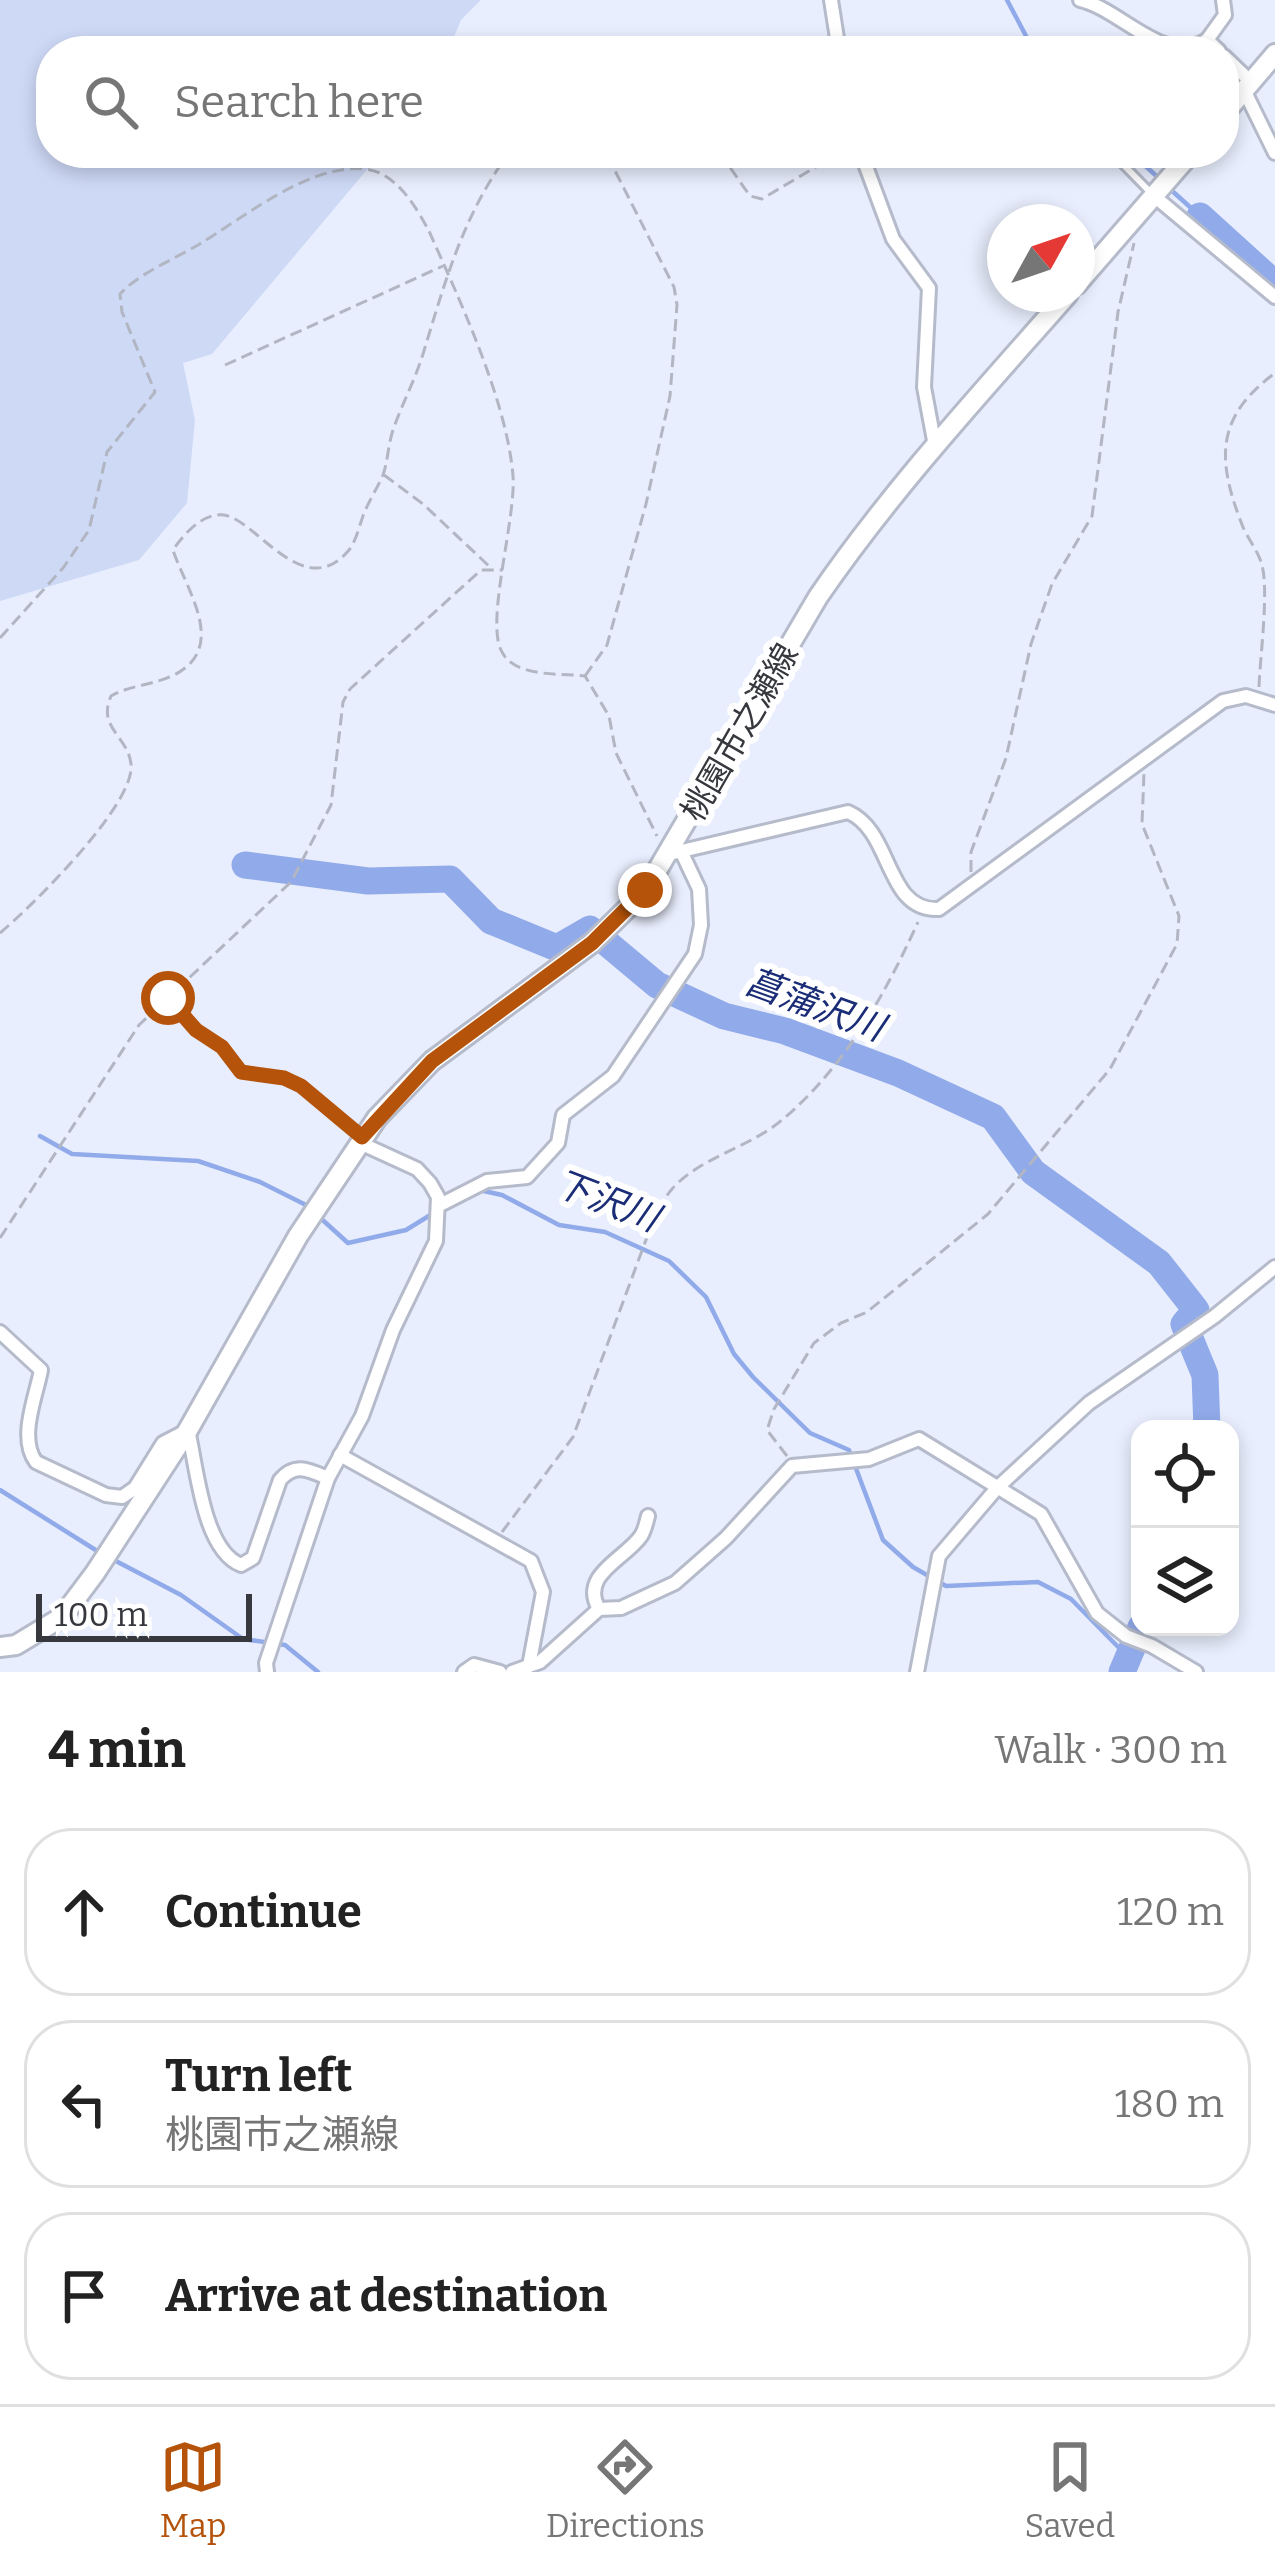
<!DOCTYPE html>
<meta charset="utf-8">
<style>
body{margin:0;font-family:Bitter,"Noto Sans JP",serif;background:#f6f6f6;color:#222}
.controls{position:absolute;right:36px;bottom:36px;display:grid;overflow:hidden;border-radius:24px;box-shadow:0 6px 18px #0003}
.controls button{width:108px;height:108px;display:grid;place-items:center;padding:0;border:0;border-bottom:3px solid #e0e0e0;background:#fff;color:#222;font:60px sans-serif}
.compass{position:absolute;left:987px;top:204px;width:108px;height:108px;border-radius:50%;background:#fff;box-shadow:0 6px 18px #0003;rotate:50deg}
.scale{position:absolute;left:36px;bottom:30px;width:216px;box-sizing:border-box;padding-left:12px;border:6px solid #36383e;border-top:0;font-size:33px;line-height:42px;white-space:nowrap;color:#36383e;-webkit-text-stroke:9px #fff;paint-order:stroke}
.stop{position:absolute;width:36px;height:36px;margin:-27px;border:9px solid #b45309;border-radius:50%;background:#fff}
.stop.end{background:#b45309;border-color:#fff;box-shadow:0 3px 12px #0008}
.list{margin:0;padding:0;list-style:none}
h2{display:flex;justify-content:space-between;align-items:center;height:156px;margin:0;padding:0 48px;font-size:51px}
h2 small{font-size:39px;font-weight:400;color:#767676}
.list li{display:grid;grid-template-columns:78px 1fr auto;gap:36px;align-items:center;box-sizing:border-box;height:168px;margin:0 24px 24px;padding:0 24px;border:3px solid #e0e0e0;border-radius:48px}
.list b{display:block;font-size:45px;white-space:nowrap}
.list p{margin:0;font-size:39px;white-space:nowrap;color:#767676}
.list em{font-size:39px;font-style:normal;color:#767676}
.icon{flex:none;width:66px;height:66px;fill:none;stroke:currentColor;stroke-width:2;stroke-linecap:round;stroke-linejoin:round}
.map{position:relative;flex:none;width:1275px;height:1672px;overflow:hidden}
.search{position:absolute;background:#fff;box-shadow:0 6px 18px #0003;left:36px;right:36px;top:36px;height:132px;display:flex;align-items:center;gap:30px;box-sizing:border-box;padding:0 42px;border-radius:48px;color:#767676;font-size:45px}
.sheet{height:732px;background:#fff}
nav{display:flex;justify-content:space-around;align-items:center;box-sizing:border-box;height:168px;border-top:3px solid #e0e0e0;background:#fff;font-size:33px;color:#767676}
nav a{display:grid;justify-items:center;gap:6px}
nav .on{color:#b45309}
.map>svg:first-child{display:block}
.green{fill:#ced9f6}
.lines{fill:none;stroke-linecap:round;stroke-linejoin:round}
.stream{stroke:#91aaea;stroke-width:4.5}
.river{stroke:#91aaea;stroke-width:27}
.service-casing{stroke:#b5bbca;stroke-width:12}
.minor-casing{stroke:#b5bbca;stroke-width:18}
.secondary-casing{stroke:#b5bbca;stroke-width:24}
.path{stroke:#b1b6c2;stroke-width:3;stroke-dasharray:12 6;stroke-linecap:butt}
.service{stroke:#fff;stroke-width:6}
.minor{stroke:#fff;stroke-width:12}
.secondary{stroke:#fff;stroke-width:18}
.route{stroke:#b45309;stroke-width:15}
.labels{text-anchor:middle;stroke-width:12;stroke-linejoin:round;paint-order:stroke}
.street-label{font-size:33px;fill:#36383e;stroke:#fff}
.water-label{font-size:36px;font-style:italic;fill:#1a2d76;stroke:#fff}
</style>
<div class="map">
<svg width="1275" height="1672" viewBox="0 0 1275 1672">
<rect width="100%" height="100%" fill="#e8eefd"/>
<path class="green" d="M0 0H481L461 20 448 51H51V153H381L212 354 183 363 195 420 187 503 139 560 0 601Z"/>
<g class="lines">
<g class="stream">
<path d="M1007 0 1034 51"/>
<path d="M1131 153 1162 181"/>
<path d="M1170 189 1200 216"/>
<path d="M40 1136 72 1154 198 1161 260 1182 308 1206"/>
<path d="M479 1190 502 1195 559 1225 605 1232 669 1261 706 1297 734 1354 753 1377 810 1433 849 1450 883 1540 913 1567 946 1586 1038 1582 1071 1599 1126 1655"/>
<path d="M316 1214 348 1243 406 1230 432 1214"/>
<path d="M0 1490 102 1554"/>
<path d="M112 1559 181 1595 243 1639 285 1645 318 1672"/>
</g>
<g class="river">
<path d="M1200 216 1275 284"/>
<path d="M245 865 368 881 450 879 491 921 557 948 590 929 657 985 724 1016 785 1031 898 1073 993 1117 1033 1172 1159 1263 1196 1310 1184 1324 1205 1375 1207 1429"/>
<path d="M1122 1672 1141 1627"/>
</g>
<defs>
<g id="service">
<path d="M957 51 966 47 984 51"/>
<path d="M1112 153 1152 194"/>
</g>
<g id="minor">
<path d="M831 0 839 51"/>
<path d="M1080 0C1123 10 1163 67 1207 40L1219 51"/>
<path d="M1207 40 1225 15 1223 0"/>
<path d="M1224 56 1251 82"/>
<path d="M1244 90 1275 153"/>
<path d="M861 153 893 239 929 288 924 387 935 446"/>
<path d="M1154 196 1275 297"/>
<path d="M669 854 848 812C893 831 885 912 939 909L1223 701 1246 696 1275 705"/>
<path d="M438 1206 487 1181 527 1177 558 1143 563 1115 613 1076 695 954 701 925 699 889 681 851"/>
<path d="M0 1332 41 1370C36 1397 18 1438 36 1462L106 1495 122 1497 135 1488 163 1443 188 1430C197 1468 203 1550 241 1565L253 1558 280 1480C295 1462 309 1470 328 1478"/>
<path d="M340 1455 531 1561 543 1592 529 1666"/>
<path d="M599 1609C579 1575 625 1559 641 1536 645 1530 646 1523 648 1516"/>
<path d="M267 1672 266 1663 328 1478 362 1416 393 1330 436 1241 438 1197 430 1183 417 1169 358 1142"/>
<path d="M464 1672 474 1665 500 1672"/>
<path d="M512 1672 540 1662 599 1609 621 1608 675 1583 726 1538 792 1466 869 1459 919 1439 1041 1514 1097 1613 1126 1636 1152 1646 1196 1672"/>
<path d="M917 1672 939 1556 997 1488 1089 1403 1215 1316 1275 1267"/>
</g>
<g id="secondary">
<path d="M1224 114 1275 54"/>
<path d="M1077 284 1191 153"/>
<path d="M0 1647 16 1645 62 1617 95 1573 188 1430 298 1236 377 1118 432 1061 592 943 645 891 818 597C892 489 982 392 1068 294"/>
</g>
</defs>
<use href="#service" class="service-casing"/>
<use href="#minor" class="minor-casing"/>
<use href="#secondary" class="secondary-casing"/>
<g class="path">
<path d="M606 51C627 38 640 36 659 51"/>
<path d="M720 153 750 196 762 199 839 153"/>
<path d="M225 365 443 266"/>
<path d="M384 475 423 504 490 567"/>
<path d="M0 638 63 568 89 530 107 452 155 392 122 312 120 294 126 288C147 270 174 259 198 245 243 218 310 163 365 169 396 172 416 207 429 231 460 301 507 401 513 476 516 519 486 619 501 650 513 678 560 673 585 676L609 716 616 753 657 836"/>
<path d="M585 676 607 645 646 504 670 396 677 305 674 287 606 153"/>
<path d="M1259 687C1260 657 1269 592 1262 565 1258 550 1246 537 1241 522 1216 457 1217 416 1275 373"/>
<path d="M971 872V852L1006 758 1031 644 1052 584 1092 516 1118 312 1134 243"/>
<path d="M0 933C31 907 136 804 131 764 128 736 97 728 111 696 130 685 154 685 174 675 229 647 186 590 173 550 183 535 203 512 224 515 257 520 304 604 349 550 356 541 359 527 363 516 368 502 377 489 383 475 388 461 388 445 393 430 402 404 415 380 423 354 445 282 463 215 509 153"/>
<path d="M170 999 196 1030 222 1047 241 1073 284 1078 301 1086 350 1127"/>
<path d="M0 1238 139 1025 291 882 331 805 343 702 350 689 481 570H503"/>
<path d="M787 1456 767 1430 774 1409 814 1343 841 1323 867 1312 988 1214 1110 1069 1177 944 1179 916 1142 824 1144 773"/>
<path d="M502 1532 573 1437 653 1221C659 1211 664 1198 672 1189 700 1157 749 1148 782 1120 844 1068 885 995 918 922"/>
</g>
<use href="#service" class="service"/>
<use href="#minor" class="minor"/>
<use href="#secondary" class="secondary"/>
</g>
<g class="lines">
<path class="route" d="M168 998 196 1030 222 1047 241 1072 284 1078 301 1086 362 1137 432 1061 592 943 645 890"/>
</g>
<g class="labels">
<g class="street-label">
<text transform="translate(739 732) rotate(-60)" y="12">桃園市之瀬線</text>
</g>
<g class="water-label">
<text transform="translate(815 1004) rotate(20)" y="13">菖蒲沢川</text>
<text transform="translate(607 1200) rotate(21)" y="13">下沢川</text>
</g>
</g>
</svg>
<div class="controls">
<button><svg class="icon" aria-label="locate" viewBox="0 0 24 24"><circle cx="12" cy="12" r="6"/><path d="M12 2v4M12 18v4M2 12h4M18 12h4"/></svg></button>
<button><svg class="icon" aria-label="layers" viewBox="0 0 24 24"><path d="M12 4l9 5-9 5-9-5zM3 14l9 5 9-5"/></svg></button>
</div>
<svg class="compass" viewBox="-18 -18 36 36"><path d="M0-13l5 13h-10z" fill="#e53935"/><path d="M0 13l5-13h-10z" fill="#767676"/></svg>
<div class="scale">100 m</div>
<div class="stop" style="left:168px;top:998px"></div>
<div class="stop end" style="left:645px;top:890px"></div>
<div class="search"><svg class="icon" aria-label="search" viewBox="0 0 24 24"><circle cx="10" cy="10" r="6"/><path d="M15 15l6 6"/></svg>Search here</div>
</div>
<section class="sheet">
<h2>4 min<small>Walk · 300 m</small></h2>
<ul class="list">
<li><svg class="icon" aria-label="ahead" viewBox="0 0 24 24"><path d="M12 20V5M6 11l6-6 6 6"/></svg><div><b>Continue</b></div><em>120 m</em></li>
<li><svg class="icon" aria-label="left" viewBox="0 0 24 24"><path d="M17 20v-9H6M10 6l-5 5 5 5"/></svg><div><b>Turn left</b><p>桃園市之瀬線</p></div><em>180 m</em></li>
<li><svg class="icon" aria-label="arrive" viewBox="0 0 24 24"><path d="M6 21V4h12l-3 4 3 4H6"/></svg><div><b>Arrive at destination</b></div></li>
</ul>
</section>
<nav>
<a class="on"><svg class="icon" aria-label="map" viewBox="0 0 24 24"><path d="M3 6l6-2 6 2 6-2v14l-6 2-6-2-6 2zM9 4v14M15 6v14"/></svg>Map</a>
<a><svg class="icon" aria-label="directions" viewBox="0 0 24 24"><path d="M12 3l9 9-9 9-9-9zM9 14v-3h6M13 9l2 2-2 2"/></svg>Directions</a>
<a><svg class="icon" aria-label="saved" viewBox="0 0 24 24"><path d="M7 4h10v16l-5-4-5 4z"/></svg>Saved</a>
</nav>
